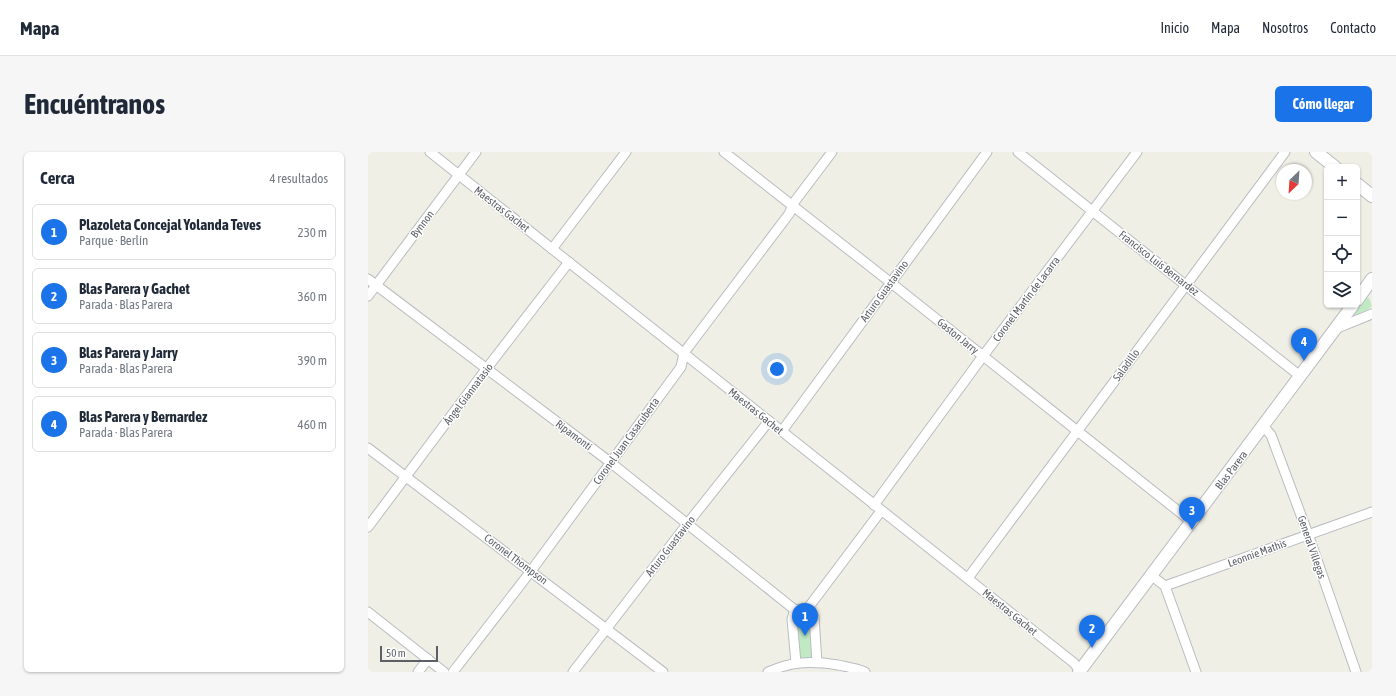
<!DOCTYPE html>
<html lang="es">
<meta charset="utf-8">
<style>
body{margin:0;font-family:"Asap Condensed",sans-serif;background:#f6f6f7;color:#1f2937}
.controls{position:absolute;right:12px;top:12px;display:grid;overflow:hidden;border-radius:6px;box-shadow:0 1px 3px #0004}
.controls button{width:36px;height:36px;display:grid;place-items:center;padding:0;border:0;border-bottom:1px solid #e0e1e3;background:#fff;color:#1f2937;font:20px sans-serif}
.compass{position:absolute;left:908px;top:12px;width:36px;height:36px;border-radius:50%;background:#fff;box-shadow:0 1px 3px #0004;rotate:205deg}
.scale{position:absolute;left:12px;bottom:10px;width:58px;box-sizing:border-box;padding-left:4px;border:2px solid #5c6066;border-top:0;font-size:11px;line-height:14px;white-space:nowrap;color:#5c6066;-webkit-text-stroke:3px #fff;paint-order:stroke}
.you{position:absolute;left:409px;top:217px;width:14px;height:14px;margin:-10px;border:3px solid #fff;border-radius:50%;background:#1a73e8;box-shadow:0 0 0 6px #1a73e833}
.badge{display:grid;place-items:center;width:26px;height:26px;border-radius:50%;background:#1a73e8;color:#fff;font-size:13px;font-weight:700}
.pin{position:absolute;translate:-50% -33px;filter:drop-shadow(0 1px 2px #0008)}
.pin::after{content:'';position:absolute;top:21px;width:14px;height:12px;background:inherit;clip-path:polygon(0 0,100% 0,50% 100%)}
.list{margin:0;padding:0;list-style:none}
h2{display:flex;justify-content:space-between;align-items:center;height:52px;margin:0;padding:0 16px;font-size:17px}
h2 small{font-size:13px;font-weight:400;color:#747a83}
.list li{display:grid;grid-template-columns:26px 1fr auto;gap:12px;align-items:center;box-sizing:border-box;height:56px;margin:0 8px 8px;padding:0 8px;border:1px solid #e0e1e3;border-radius:6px}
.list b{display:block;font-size:15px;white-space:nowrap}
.list p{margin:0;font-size:13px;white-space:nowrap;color:#747a83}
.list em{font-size:13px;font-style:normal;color:#747a83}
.icon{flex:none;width:22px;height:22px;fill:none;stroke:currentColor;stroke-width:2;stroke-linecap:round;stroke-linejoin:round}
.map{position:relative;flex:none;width:1004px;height:520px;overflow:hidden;border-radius:6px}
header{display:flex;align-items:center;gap:24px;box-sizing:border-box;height:56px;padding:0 20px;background:#fff;border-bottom:1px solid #e0e1e3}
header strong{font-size:19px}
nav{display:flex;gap:22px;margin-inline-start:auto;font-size:14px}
.intro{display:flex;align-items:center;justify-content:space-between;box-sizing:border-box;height:96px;padding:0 24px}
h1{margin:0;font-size:28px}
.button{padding:10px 18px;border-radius:6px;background:#1a73e8;color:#fff;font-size:14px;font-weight:700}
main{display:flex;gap:24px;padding:0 24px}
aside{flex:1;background:#fff;border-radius:6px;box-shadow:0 1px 3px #0004}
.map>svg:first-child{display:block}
.green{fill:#c0e9c4}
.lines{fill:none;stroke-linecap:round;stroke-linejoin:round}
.minor-casing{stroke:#b9bcc1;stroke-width:11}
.tertiary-casing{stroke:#b9bcc1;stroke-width:14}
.minor{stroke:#fff;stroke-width:9}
.tertiary{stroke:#fff;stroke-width:12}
.labels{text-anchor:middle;stroke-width:3;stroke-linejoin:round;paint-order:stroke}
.street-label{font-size:11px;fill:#5c6066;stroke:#fff}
</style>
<header>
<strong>Mapa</strong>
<nav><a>Inicio</a><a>Mapa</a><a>Nosotros</a><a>Contacto</a></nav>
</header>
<div class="intro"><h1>Encuéntranos</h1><a class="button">Cómo llegar</a></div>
<main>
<aside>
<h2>Cerca<small>4 resultados</small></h2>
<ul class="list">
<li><span class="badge">1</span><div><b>Plazoleta Concejal Yolanda Teves</b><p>Parque · Berlín</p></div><em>230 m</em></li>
<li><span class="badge">2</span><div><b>Blas Parera y Gachet</b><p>Parada · Blas Parera</p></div><em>360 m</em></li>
<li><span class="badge">3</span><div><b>Blas Parera y Jarry</b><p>Parada · Blas Parera</p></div><em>390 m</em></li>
<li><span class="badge">4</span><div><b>Blas Parera y Bernardez</b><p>Parada · Blas Parera</p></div><em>460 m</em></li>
</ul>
</aside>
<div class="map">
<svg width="1004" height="520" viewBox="0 0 1004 520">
<rect width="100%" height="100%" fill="#f0efe5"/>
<g class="green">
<path d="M995 146H1001L1004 154 1001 157 987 164 985 159Z"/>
<path d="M436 464 441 466 443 469 445 504 441 508H435L431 504 429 469 433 465Z"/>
</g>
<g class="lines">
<defs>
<g id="minor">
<path d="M62 0 706 511 713 520"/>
<path d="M356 0 522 130 824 370"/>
<path d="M650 0 932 224"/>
<path d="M184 97 258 0"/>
<path d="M0 127 242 310 427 458"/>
<path d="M0 144 108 0"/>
<path d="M967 177 1004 162"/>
<path d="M895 274 903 283 940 382 988 520"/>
<path d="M414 279 619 0"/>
<path d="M0 296 295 520"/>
<path d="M506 353 615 204 769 0"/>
<path d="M0 375 119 216 201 110"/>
<path d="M784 424 797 434 828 520"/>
<path d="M600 426 917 0"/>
<path d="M797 434 1004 360"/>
<path d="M440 456 446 465 449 510"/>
<path d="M427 458 440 456 513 359"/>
<path d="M427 458 424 467 428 511"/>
<path d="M0 460 76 520"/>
<path d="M50 520 60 507"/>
<path d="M85 520 163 419 313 215 316 201 321 194 421 62 427 49 464 0"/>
<path d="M205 520 320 371 401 269"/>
<path d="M400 520C424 509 444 509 470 513 479 515 488 516 497 520"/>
</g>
<g id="tertiary">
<path d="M948 0 967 15"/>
<path d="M989 32 1004 44"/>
<path d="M989 148 1004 127"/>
<path d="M711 520 985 153"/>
</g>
</defs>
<use href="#minor" class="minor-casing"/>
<use href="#tertiary" class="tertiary-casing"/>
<use href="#minor" class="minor"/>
<use href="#tertiary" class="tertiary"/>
</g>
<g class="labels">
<g class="street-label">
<text transform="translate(134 57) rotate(38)" y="4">Maestras Gachet</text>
<text transform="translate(54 72) rotate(-53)" y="4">Bynnon</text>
<text transform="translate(791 111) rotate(38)" y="4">Francisco Luís Bernardez</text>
<text transform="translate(516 139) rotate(-54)" y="4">Arturo Guastavino</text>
<text transform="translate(658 147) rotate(-53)" y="4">Coronel Martín de Lacarra</text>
<text transform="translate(590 184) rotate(39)" y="4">Gaston Jarry</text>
<text transform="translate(758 213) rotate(-54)" y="4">Saladillo</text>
<text transform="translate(100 242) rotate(-53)" y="4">Ángel Giannatasio</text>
<text transform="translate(388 259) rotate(39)" y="4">Maestras Gachet</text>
<text transform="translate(206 283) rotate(37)" y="4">Ripamonti</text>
<text transform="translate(258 289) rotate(-54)" y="4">Coronel Juan Casacuberta</text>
<text transform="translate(863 318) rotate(-53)" y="4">Blas Parera</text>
<text transform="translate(302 394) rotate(-52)" y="4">Arturo Guastavino</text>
<text transform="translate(944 395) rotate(71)" y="4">General Villegas</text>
<text transform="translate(889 401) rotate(-20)" y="4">Leonnie Mathis</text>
<text transform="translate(148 407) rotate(37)" y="4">Coronel Thompson</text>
<text transform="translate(642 460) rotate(39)" y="4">Maestras Gachet</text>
</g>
</g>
</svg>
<div class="controls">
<button>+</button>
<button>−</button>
<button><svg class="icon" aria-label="locate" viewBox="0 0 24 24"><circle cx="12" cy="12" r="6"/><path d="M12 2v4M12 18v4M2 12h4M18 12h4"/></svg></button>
<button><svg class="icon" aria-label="layers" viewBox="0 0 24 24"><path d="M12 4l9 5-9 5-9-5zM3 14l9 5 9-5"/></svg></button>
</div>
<svg class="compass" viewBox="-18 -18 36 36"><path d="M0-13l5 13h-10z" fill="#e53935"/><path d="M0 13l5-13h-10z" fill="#747a83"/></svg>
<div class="scale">50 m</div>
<div class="you"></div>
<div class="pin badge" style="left:437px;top:484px">1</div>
<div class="pin badge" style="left:724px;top:496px">2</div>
<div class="pin badge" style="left:824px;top:378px">3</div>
<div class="pin badge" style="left:936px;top:209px">4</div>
</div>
</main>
